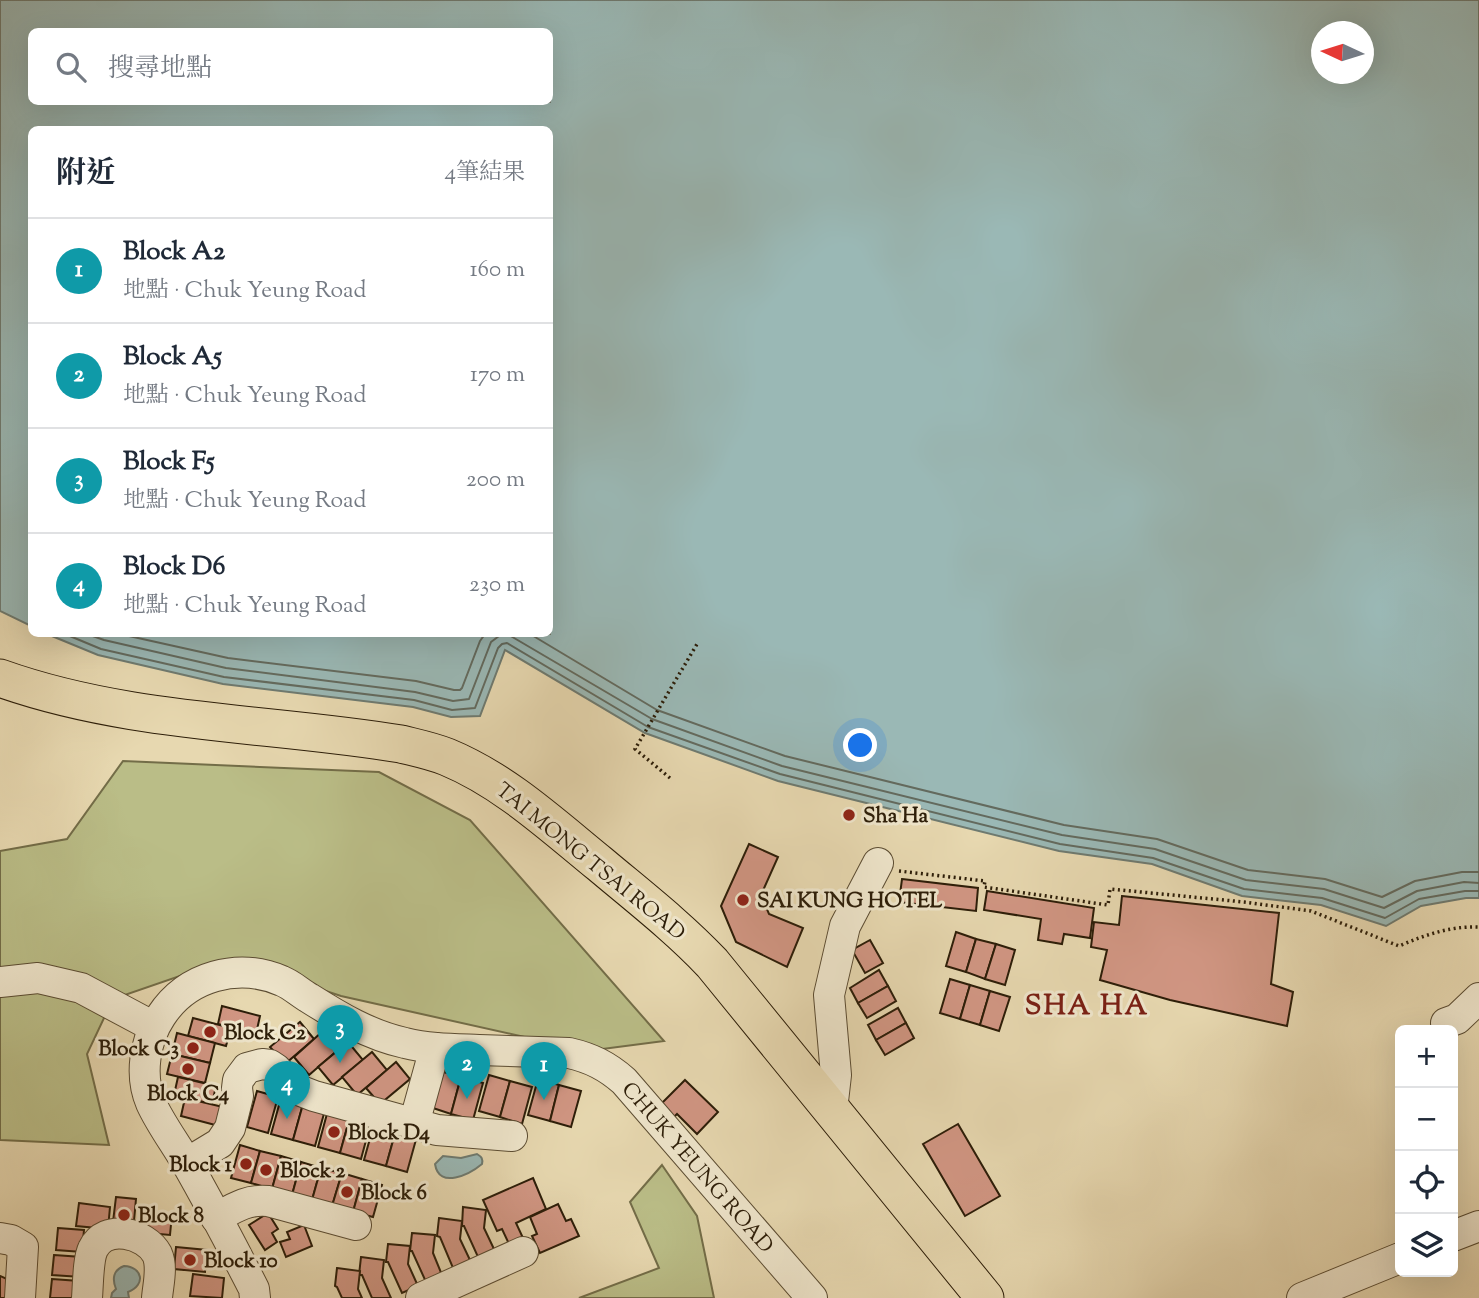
<!DOCTYPE html>
<html lang="zh-TW">
<meta charset="utf-8">
<style>
body{margin:0;font-family:"Sorts Mill Goudy","Noto Serif TC",serif;background:#f2f2f3;color:#1f2937}
.controls{position:absolute;right:21px;bottom:21px;display:grid;overflow:hidden;border-radius:10px;box-shadow:0 7px 28px #0002}
.controls button{width:63px;height:63px;display:grid;place-items:center;padding:0;border:0;border-bottom:2px solid #e0e1e3;background:#fff;color:#1f2937;font:35px sans-serif}
.compass{position:absolute;left:1311px;top:21px;width:63px;height:63px;border-radius:50%;background:#fff;box-shadow:0 7px 28px #0002;rotate:274deg}
.you{position:absolute;left:861px;top:746px;width:24px;height:24px;margin:-18px;border:5px solid #fff;border-radius:50%;background:#1a73e8;box-shadow:0 0 0 10px #1a73e833}
.badge{display:grid;place-items:center;width:46px;height:46px;border-radius:50%;background:#db2777;color:#fff;font-size:23px;font-weight:700}
.pin{position:absolute;translate:-50% -58px;filter:drop-shadow(0 2px 4px #0008)}
.pin::after{content:'';position:absolute;top:37px;width:24px;height:21px;background:inherit;clip-path:polygon(0 0,100% 0,50% 100%)}
.list{margin:0;padding:0;list-style:none}
h2{display:flex;justify-content:space-between;align-items:center;height:91px;margin:0;padding:0 28px;font-size:30px}
h2 small{font-size:23px;font-weight:400;color:#747a83}
.list li{display:grid;grid-template-columns:46px 1fr auto;gap:21px;align-items:center;box-sizing:border-box;height:105px;padding:0 28px;border-top:2px solid #e0e1e3}
.list b{display:block;font-size:26px;white-space:nowrap}
.list p{margin:0;font-size:23px;white-space:nowrap;color:#747a83}
.list em{font-size:23px;font-style:normal;color:#747a83}
.icon{flex:none;width:38px;height:38px;fill:none;stroke:currentColor;stroke-width:2;stroke-linecap:round;stroke-linejoin:round}
.map{position:relative;flex:none;width:1479px;height:1298px;overflow:hidden}
.search{position:absolute;background:#fff;box-shadow:0 7px 28px #0002;left:28px;top:28px;width:525px;height:77px;display:flex;align-items:center;gap:18px;box-sizing:border-box;padding:0 24px;border-radius:10px;color:#747a83;font-size:26px}
.panel{position:absolute;background:#fff;box-shadow:0 7px 28px #0002;left:28px;top:126px;width:525px;height:511px;border-radius:10px}
.map>svg:first-child{display:block}
.green{fill:#babd87;stroke:#736d48;stroke-width:2}
.water{fill:#9ab8b5;stroke:#6e7a70;stroke-width:2;fill-rule:evenodd}
.lines{fill:none;stroke-linecap:round;stroke-linejoin:round}
.shore{stroke:#636a5e;stroke-width:2}
.building{fill:#d19683;stroke:#2c1d08;stroke-width:2}
.minor-casing{stroke:#5b4c32;stroke-width:32}
.major-casing{stroke:#2c1d08;stroke-width:39}
.path{stroke:#2c1d08;stroke-width:3.5;stroke-dasharray:2 3.5;stroke-linecap:butt}
.minor{stroke:#efe6cc;stroke-width:30}
.major{stroke:#e7d8b0;stroke-width:37}
.poi-dot{fill:#8f2418;stroke:#efe6cc;stroke-width:2.5}
.labels{text-anchor:middle;stroke-width:6;stroke-linejoin:round;paint-order:stroke}
.poi-label{font-size:21px;font-weight:bold;fill:#2c1d08;stroke:#efe6cc;text-anchor:start}
.street-label{font-size:21px;fill:#2c1d08;stroke:#efe6cc}
.district-label{font-size:28px;font-weight:bold;letter-spacing:2px;fill:#7a1f14;stroke:#efe6cc}
</style>
<div class="map">
<svg width="1479" height="1298" viewBox="0 0 1479 1298">
<rect width="100%" height="100%" fill="#e7d8b0"/>
<filter id="stains"><feTurbulence type="fractalNoise" baseFrequency=".00286" numOctaves="4"/><feColorMatrix values="0 0 0 0 .2 0 0 0 0 .09 0 0 0 0 .02 0 0 0 .5 -.17"/></filter>
<radialGradient id="worn" r=".72"><stop offset=".6" stop-color="#630" stop-opacity="0"/><stop offset="1" stop-color="#630" stop-opacity=".3"/></radialGradient>
<g class="green">
<path d="M123 761 379 772 470 820 664 1041 587 1051 341 996 229 959 113 999 87 1054 109 1145 0 1140V851L67 839Z"/>
<path d="M662 1165 697 1216 714 1298H579L659 1268 630 1202Z"/>
</g>
<g class="water">
<path d="M0 0H1479V898H1466L1421 906 1386 926 1321 905 1242 896 1152 864 1059 851 778 781 645 733 505 650 480 716 451 717 413 707 223 684 98 655 47 634H550V130H32L31 626 0 611ZM32 32H550V102H32ZM1322 32H1364V74H1322Z"/>
<path d="M477 1154C482 1157 483 1159 482 1164 470 1174 439 1190 435 1164L443 1156 461 1158Z"/>
<path d="M124 1266C143 1267 146 1285 128 1292L129 1298H111L112 1293 116 1289C112 1279 113 1270 124 1266Z"/>
</g>
<g class="lines">
<g class="shore">
<path d="M65 634 101 649 224 677 414 700 452 710 475 708 498 648 502 644 507 643 648 727 780 774 1060 844 1153 858 1244 889 1322 898 1385 918 1419 899 1465 891H1479"/>
<path d="M87 634 104 640 226 668 415 692 453 701 469 699 491 642 499 636 509 635 652 719 782 766 1062 835 1155 849 1246 880 1324 889 1384 908 1417 891 1464 882 1479 883"/>
<path d="M120 634 228 658 416 681 454 690H460L462 688 480 641 485 634"/>
<path d="M530 634 657 710 785 756 1064 825 1157 839 1248 870 1325 879 1382 897 1415 881 1462 872H1479"/>
</g>
</g>
<g class="building">
<path d="M749 844 778 857 761 895 769 914 803 928 787 967 736 942 721 906Z"/>
<path d="M902 879 978 888 976 911 899 902Z"/>
<path d="M987 891 1094 908 1090 938 1064 934 1062 944 1038 940 1041 919 984 910Z"/>
<path d="M1122 896 1279 913 1271 984 1293 992 1287 1026 1170 1000 1100 980 1107 950 1091 947 1094 922 1119 925Z"/>
<path d="M956 932 976 939 966 972 946 966Z"/>
<path d="M976 939 996 944 985 979 966 972Z"/>
<path d="M870 940 883 963 865 973 852 950Z"/>
<path d="M996 944 1015 950 1005 985 985 979Z"/>
<path d="M879 970 888 986 858 1003 850 988Z"/>
<path d="M950 979 970 985 960 1019 940 1013Z"/>
<path d="M970 985 990 991 980 1025 960 1019Z"/>
<path d="M888 986 896 1001 867 1018 858 1003Z"/>
<path d="M990 991 1010 997 999 1031 980 1025Z"/>
<path d="M222 1006 260 1016 256 1034 218 1024Z"/>
<path d="M898 1008 906 1023 876 1040 868 1025Z"/>
<path d="M193 1018 231 1028 226 1046 188 1036Z"/>
<path d="M300 1022 314 1039 285 1064 270 1047Z"/>
<path d="M906 1023 914 1038 885 1055 876 1040Z"/>
<path d="M323 1031 339 1049 309 1075 294 1057Z"/>
<path d="M177 1033 215 1043 210 1063 172 1054Z"/>
<path d="M348 1042 363 1060 333 1085 318 1067Z"/>
<path d="M372 1052 387 1070 357 1095 342 1077Z"/>
<path d="M172 1054 210 1063 205 1083 167 1074Z"/>
<path d="M396 1062 410 1079 380 1104 366 1088Z"/>
<path d="M440 1071 461 1077 451 1114 430 1107Z"/>
<path d="M489 1075 510 1081 500 1117 479 1111Z"/>
<path d="M178 1077 216 1086 212 1104 174 1095Z"/>
<path d="M461 1077 483 1083 473 1120 451 1114Z"/>
<path d="M538 1079 559 1085 550 1121 528 1115Z"/>
<path d="M685 1080 718 1112 697 1134 677 1114 669 1122 656 1109Z"/>
<path d="M510 1081 532 1087 522 1124 500 1117Z"/>
<path d="M559 1085 581 1091 571 1127 550 1121Z"/>
<path d="M257 1091 278 1097 268 1133 247 1127Z"/>
<path d="M185 1098 223 1107 219 1126 181 1116Z"/>
<path d="M281 1098 303 1104 293 1140 271 1134Z"/>
<path d="M303 1104 325 1110 315 1146 293 1140Z"/>
<path d="M328 1110 350 1117 340 1153 318 1147Z"/>
<path d="M350 1117 371 1122 361 1159 340 1153Z"/>
<path d="M374 1124 396 1130 386 1166 364 1160Z"/>
<path d="M958 1124 1000 1196 965 1216 923 1144Z"/>
<path d="M396 1130 417 1136 407 1172 386 1166Z"/>
<path d="M240 1145 260 1151 251 1183 231 1178Z"/>
<path d="M260 1151 281 1156 272 1189 251 1183Z"/>
<path d="M281 1156 301 1162 292 1195 272 1189Z"/>
<path d="M301 1162 321 1168 312 1200 292 1195Z"/>
<path d="M321 1168 342 1173 332 1206 312 1200Z"/>
<path d="M342 1173 362 1179 353 1212 332 1206Z"/>
<path d="M533 1178 546 1209 516 1223 523 1238 509 1244 502 1229 497 1231 483 1200Z"/>
<path d="M362 1179 382 1185 373 1217 353 1212Z"/>
<path d="M116 1197 136 1199 133 1232 112 1230Z"/>
<path d="M79 1203 110 1207 108 1229 76 1226Z"/>
<path d="M558 1204 566 1221 571 1219 579 1236 540 1253 532 1236 537 1234 530 1217Z"/>
<path d="M463 1207 486 1210 484 1228 494 1249 478 1257 464 1226H462Z"/>
<path d="M141 1211 172 1214 170 1235 138 1232Z"/>
<path d="M268 1213 278 1229 272 1233 277 1242 265 1250 249 1225Z"/>
<path d="M439 1218 462 1221 460 1239 470 1260 453 1268 440 1237 437 1236Z"/>
<path d="M304 1225 312 1246 286 1257 280 1242 290 1239 287 1232Z"/>
<path d="M58 1228 84 1230 82 1252 56 1250Z"/>
<path d="M412 1233 435 1235 433 1253 442 1275 426 1282 412 1251H410Z"/>
<path d="M388 1244 410 1246 408 1264 418 1286 402 1293 388 1262H386Z"/>
<path d="M176 1247 207 1250 205 1272 174 1269Z"/>
<path d="M54 1255 82 1257 81 1277 52 1275Z"/>
<path d="M361 1257 384 1260 382 1278 391 1298H372L362 1275H359Z"/>
<path d="M337 1268 360 1271 358 1289 362 1298H342L337 1287 335 1286Z"/>
<path d="M193 1274 224 1278 222 1298 190 1296Z"/>
<path d="M0 1276 16 1283 10 1298H0Z"/>
<path d="M52 1279 79 1281 78 1298H50Z"/>
</g>
<g class="lines">
<defs>
<g id="minor">
<path d="M0 982 38 978 81 988 154 1027"/>
<path d="M1446 1023 1457 1019 1479 998"/>
<path d="M832 1110 836 1075 829 995 845 926 878 863"/>
<path d="M414 1124 435 1048"/>
<path d="M187 1163 220 1143 230 1128 238 1096 237 1088 238 1080 247 1068 262 1064 270 1065 276 1069 288 1083 296 1089 314 1096 437 1130 512 1136"/>
<path d="M216 1218C234 1208 247 1199 268 1201L356 1225"/>
<path d="M1453 1236 1479 1226"/>
<path d="M0 1238 11 1240 23 1247 20 1298"/>
<path d="M87 1298C88 1286 88 1259 93 1249 105 1223 146 1233 157 1254 163 1267 158 1285 157 1298"/>
<path d="M255 1298 254 1289C232 1246 210 1204 186 1162 175 1143 160 1123 151 1103 139 1075 145 1040 161 1016 187 976 238 962 282 981 292 985 300 993 309 998 339 1017 369 1035 405 1043 429 1049 454 1049 479 1050 509 1051 539 1052 569 1053 591 1058 607 1066 624 1081L812 1298"/>
<path d="M421 1298 523 1252"/>
<path d="M1302 1298 1400 1258"/>
</g>
<path id="major" d="M0 678C129 724 267 722 401 744 417 748 432 751 447 757 505 781 552 825 600 864 638 896 678 927 712 963L985 1298"/>
</defs>
<use href="#minor" class="minor-casing"/>
<use href="#major" class="major-casing"/>
<g class="path">
<path d="M670 778 635 749 697 644"/>
<path d="M899 871 985 881 984 887 1108 905 1110 889 1244 902 1311 911 1399 946C1425 935 1450 926 1479 927"/>
</g>
<use href="#minor" class="minor"/>
<use href="#major" class="major"/>
</g>
<g class="poi-dot">
<circle cx="849" cy="815" r="7"/>
<circle cx="743" cy="900" r="7"/>
<circle cx="210" cy="1032" r="7"/>
<circle cx="193" cy="1048" r="7"/>
<circle cx="188" cy="1069" r="7"/>
<circle cx="334" cy="1132" r="7"/>
<circle cx="246" cy="1164" r="7"/>
<circle cx="266" cy="1170" r="7"/>
<circle cx="347" cy="1192" r="7"/>
<circle cx="124" cy="1215" r="7"/>
<circle cx="190" cy="1260" r="7"/>
</g>
<g class="labels">
<g class="poi-label">
<text x="863" y="822">Sha Ha</text>
<text x="757" y="907">SAI KUNG HOTEL</text>
<text x="224" y="1039">Block C2</text>
<text x="179" y="1055" text-anchor="end">Block C3</text>
<text x="188" y="1100" text-anchor="middle">Block C4</text>
<text x="348" y="1139">Block D4</text>
<text x="232" y="1171" text-anchor="end">Block 1</text>
<text x="280" y="1177">Block 2</text>
<text x="361" y="1199">Block 6</text>
<text x="138" y="1222">Block 8</text>
<text x="204" y="1267">Block 10</text>
</g>
<g class="street-label">
<text transform="translate(591 861) rotate(39)" y="7">TAI MONG TSAI ROAD</text>
<text transform="translate(698 1167) rotate(49)" y="7">CHUK YEUNG ROAD</text>
</g>
<g class="district-label">
<text x="1087" y="1014">SHA HA</text>
</g>
</g>
<rect width="100%" height="100%" filter="url(#stains)"/>
<rect width="100%" height="100%" fill="url(#worn)"/>
</svg>
<div class="controls">
<button>+</button>
<button>−</button>
<button><svg class="icon" aria-label="locate" viewBox="0 0 24 24"><circle cx="12" cy="12" r="6"/><path d="M12 2v4M12 18v4M2 12h4M18 12h4"/></svg></button>
<button><svg class="icon" aria-label="layers" viewBox="0 0 24 24"><path d="M12 4l9 5-9 5-9-5zM3 14l9 5 9-5"/></svg></button>
</div>
<svg class="compass" viewBox="-18 -18 36 36"><path d="M0-13l5 13h-10z" fill="#e53935"/><path d="M0 13l5-13h-10z" fill="#747a83"/></svg>
<div class="you"></div>
<div class="pin badge" style="left:544px;top:1100px;background:#0f9aa8">1</div>
<div class="pin badge" style="left:467px;top:1099px;background:#0f9aa8">2</div>
<div class="pin badge" style="left:340px;top:1063px;background:#0f9aa8">3</div>
<div class="pin badge" style="left:287px;top:1119px;background:#0f9aa8">4</div>
<div class="search"><svg class="icon" aria-label="search" viewBox="0 0 24 24"><circle cx="10" cy="10" r="6"/><path d="M15 15l6 6"/></svg>搜尋地點</div>
<section class="panel">
<h2>附近<small>4筆結果</small></h2>
<ul class="list">
<li><span class="badge" style="background:#0f9aa8">1</span><div><b>Block A2</b><p>地點 · Chuk Yeung Road</p></div><em>160 m</em></li>
<li><span class="badge" style="background:#0f9aa8">2</span><div><b>Block A5</b><p>地點 · Chuk Yeung Road</p></div><em>170 m</em></li>
<li><span class="badge" style="background:#0f9aa8">3</span><div><b>Block F5</b><p>地點 · Chuk Yeung Road</p></div><em>200 m</em></li>
<li><span class="badge" style="background:#0f9aa8">4</span><div><b>Block D6</b><p>地點 · Chuk Yeung Road</p></div><em>230 m</em></li>
</ul>
</section>
</div>
